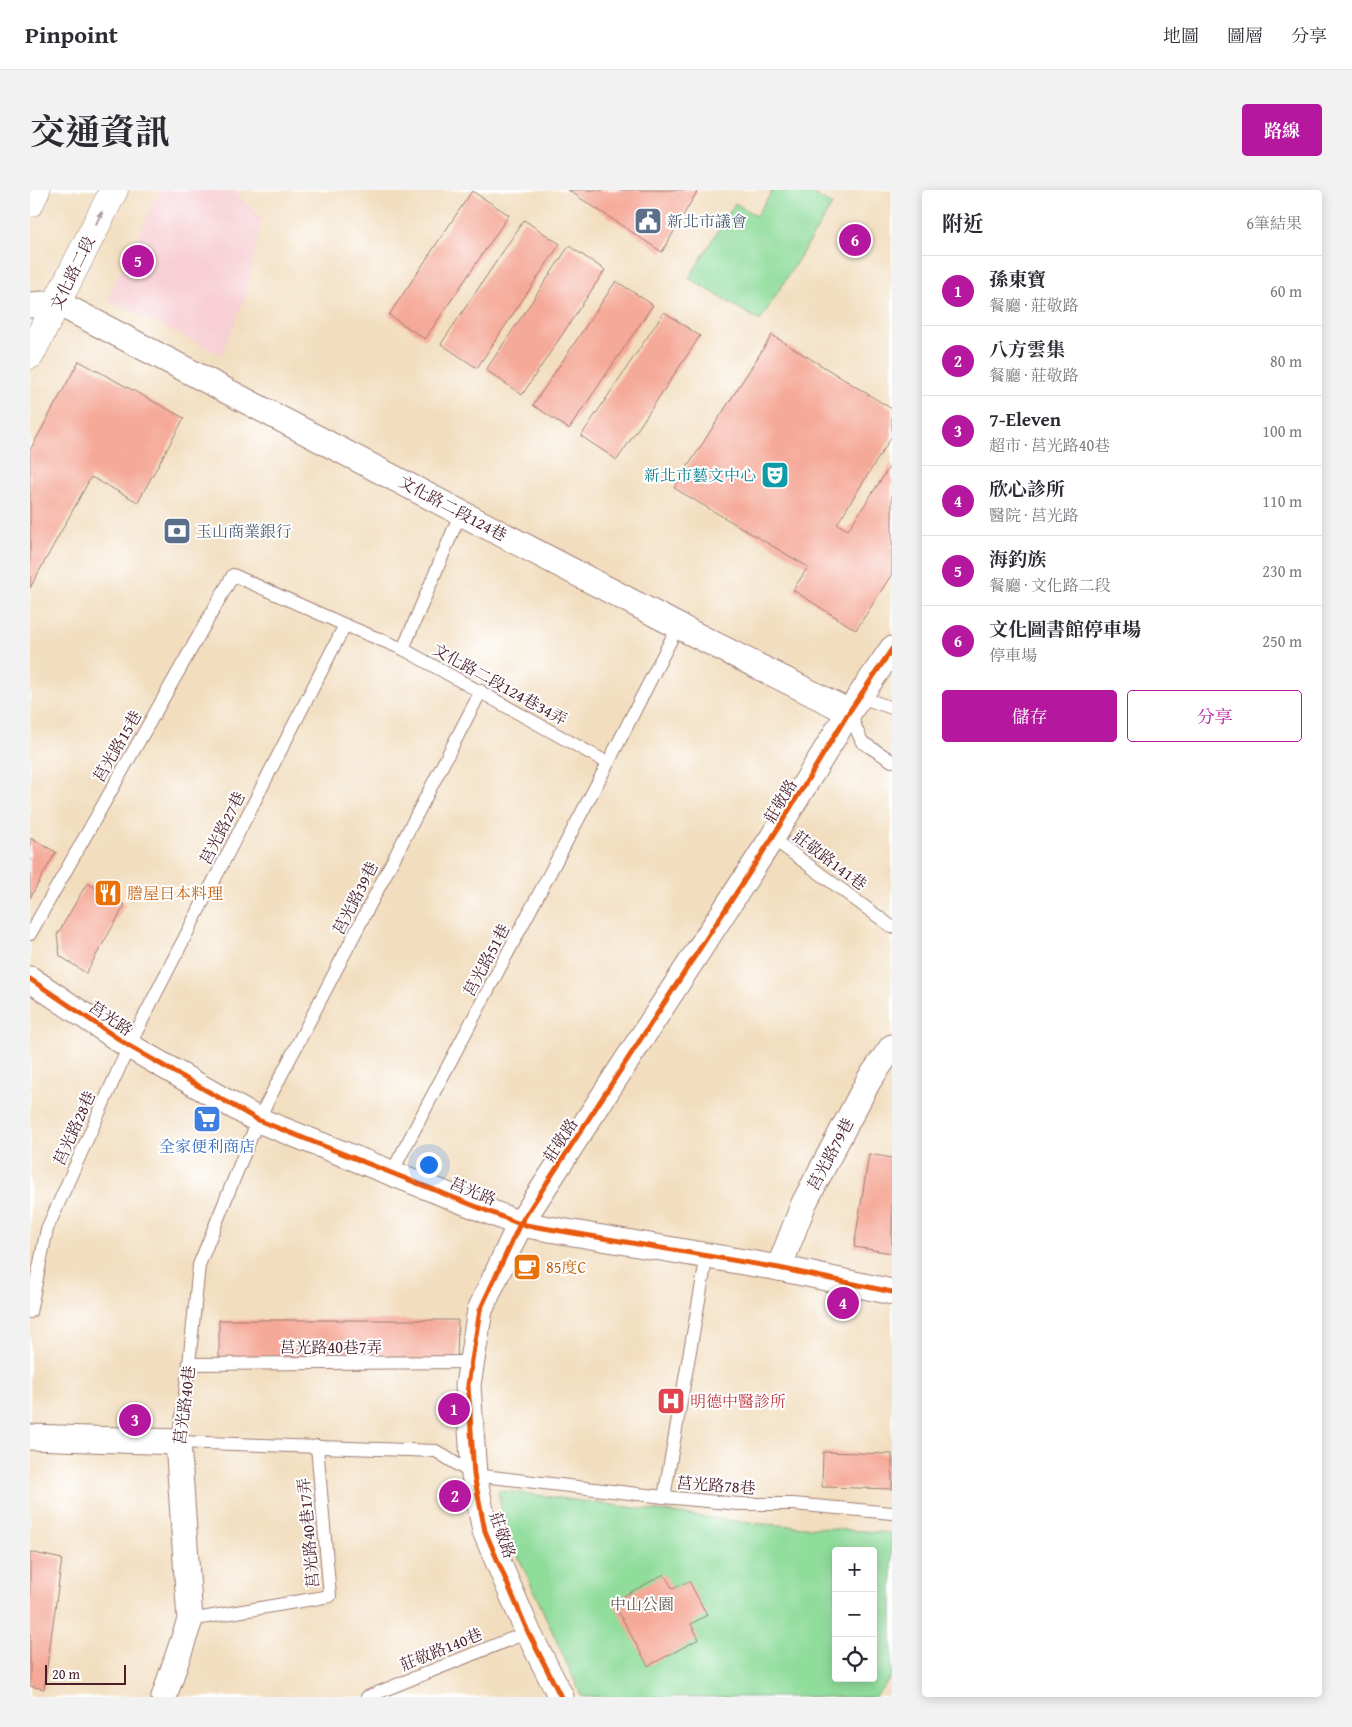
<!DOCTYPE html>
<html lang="zh-TW">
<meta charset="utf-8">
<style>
body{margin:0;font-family:"Gentium Book Plus","Noto Serif TC",serif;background:#f2f2f3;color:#2b2b33}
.controls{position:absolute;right:15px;bottom:15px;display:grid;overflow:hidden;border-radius:5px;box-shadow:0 2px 12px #0003}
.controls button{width:45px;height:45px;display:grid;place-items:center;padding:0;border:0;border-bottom:1px solid #e1e1e2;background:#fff;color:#2b2b33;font:25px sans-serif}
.scale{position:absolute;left:15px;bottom:12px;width:81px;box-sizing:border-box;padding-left:5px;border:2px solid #4a1f2b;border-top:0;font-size:14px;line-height:18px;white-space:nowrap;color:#4a1f2b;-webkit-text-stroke:4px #fff;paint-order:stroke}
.you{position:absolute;left:398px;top:974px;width:18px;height:18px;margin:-12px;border:4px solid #fff;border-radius:50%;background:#1a73e8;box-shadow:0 0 0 8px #1a73e833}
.badge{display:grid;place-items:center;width:32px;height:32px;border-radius:50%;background:#b5179e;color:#fff;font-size:16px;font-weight:700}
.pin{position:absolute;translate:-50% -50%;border:2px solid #fff;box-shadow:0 1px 5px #0006}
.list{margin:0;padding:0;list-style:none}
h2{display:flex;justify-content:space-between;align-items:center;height:65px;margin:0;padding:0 20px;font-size:21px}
h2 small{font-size:16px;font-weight:400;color:#7c7c81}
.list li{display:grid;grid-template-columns:32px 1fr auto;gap:15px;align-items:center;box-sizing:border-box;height:70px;padding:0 20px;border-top:1px solid #e1e1e2}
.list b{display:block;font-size:19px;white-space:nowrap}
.list p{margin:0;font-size:16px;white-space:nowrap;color:#7c7c81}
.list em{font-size:16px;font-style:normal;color:#7c7c81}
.actions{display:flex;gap:10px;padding:15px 20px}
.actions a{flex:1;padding:11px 0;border:1px solid #b5179e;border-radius:5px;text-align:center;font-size:18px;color:#b5179e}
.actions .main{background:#b5179e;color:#fff}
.icon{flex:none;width:28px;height:28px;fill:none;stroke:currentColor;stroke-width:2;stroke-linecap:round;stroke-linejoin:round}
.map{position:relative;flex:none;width:862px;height:1507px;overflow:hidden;border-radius:5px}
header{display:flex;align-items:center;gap:30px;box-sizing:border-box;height:70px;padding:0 25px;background:#fff;border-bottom:1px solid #e1e1e2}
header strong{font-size:24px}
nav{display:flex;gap:28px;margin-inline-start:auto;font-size:18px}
.intro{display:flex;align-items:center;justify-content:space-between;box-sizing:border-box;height:120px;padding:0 30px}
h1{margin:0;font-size:35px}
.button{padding:12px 22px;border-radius:5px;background:#b5179e;color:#fff;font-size:18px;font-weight:700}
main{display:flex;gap:30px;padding:0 30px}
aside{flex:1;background:#fff;border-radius:5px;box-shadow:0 2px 12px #0003}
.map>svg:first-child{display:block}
.built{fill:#f7cfd4}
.green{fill:#8fdc9b;stroke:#6c7e63;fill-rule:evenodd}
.building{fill:#f5a998}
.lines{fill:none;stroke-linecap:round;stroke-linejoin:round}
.service-casing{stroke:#9e7e75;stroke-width:14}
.minor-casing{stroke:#9e7e75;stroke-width:27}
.primary-casing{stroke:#9e7e75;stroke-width:29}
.service{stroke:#fff;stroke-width:12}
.minor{stroke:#fff;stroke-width:25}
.primary{stroke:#fff;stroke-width:28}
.cycleway-casing{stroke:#fff;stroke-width:8}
.cycleway{stroke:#e8590c;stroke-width:5}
.oneway{fill:#ae9aa0}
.labels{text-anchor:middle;stroke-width:4;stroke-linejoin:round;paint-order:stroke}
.service-label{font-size:16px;fill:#4e5e75;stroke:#fff;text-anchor:start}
.street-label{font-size:16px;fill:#4a1f2b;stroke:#fff}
.culture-label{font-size:16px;fill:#0d838f;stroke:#fff;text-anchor:end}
.food-label{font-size:16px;fill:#c56008;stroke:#fff;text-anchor:start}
.shop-label{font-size:16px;fill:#366cbe;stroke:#fff}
.health-label{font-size:16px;fill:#be3a42;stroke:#fff;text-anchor:start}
.park-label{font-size:16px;fill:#5f584d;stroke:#fff}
</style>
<header>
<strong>Pinpoint</strong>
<nav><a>地圖</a><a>圖層</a><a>分享</a></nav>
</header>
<div class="intro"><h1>交通資訊</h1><a class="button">路線</a></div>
<main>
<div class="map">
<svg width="862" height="1507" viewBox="0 0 862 1507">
<rect width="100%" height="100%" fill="#fff"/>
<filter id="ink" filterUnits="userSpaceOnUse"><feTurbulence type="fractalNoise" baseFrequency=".02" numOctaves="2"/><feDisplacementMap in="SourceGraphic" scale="10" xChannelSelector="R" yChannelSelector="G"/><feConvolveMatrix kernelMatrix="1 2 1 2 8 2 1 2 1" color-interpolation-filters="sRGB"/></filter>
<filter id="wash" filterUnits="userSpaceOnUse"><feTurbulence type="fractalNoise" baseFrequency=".0096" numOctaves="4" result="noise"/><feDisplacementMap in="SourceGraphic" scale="20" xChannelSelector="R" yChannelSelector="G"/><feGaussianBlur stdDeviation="1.12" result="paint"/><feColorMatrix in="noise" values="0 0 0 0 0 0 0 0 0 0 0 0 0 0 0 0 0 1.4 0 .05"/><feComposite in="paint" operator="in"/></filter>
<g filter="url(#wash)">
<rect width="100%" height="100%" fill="#f2debf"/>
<path class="built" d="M130 0H203L232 28 216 105 191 165 77 109Z"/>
<g class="green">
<path d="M743 0H777L802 15 730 131 659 88 705 13 726 26Z"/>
<path d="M468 1300 719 1333 862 1343V1486L845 1507H552L475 1337ZM806 1361H843V1488H806Z"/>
</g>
<g id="blocks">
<g class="building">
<path d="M538 0H668L632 62Z"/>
<path d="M442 1 479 25 395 149 359 125Z"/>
<path d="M494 30 530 54 447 178 411 154Z"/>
<path d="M539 56 575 80 492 205 456 180Z"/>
<path d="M586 91 623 115 539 239 503 215Z"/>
<path d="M634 122 670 146 587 270 551 246Z"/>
<path d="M742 145 862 219V246L807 334 818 340 862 273V384L826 440 763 400 778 377 644 298Z"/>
<path d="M49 171 154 228 108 312 61 287 0 398V260Z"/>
<path d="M0 648 26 662 0 708Z"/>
<path d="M57 693 95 715 56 783 30 766 27 745Z"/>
<path d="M839 964 862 968V1063L824 1057Z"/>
<path d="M189 1130H428L427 1173 189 1172Z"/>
<path d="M793 1262 862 1264V1299L792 1297Z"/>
<path d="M0 1362 32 1369 14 1499 0 1496Z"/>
<path d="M634 1384 643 1399 659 1391 677 1425 661 1434 669 1449 618 1476 583 1412Z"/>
</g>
</g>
</g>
<g filter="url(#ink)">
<use href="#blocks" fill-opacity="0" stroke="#9e7e75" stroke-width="1"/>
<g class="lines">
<defs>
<g id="service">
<path d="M373 459 431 322"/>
<path d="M451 501 228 930 169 1075 159 1174 148 1252 406 1261 444 1285 634 1307"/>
<path d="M830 507 862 518"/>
<path d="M819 522 832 552 862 571"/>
<path d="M742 648 862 737"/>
<path d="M0 744 203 385 315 435 373 459 578 573 648 436"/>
<path d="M362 982 578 573"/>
<path d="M677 1065 634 1307 709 1314H763L862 1323"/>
<path d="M0 1122 17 1039 99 856 315 435"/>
<path d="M159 1174 442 1172"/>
<path d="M160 1430 300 1406 287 1256"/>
<path d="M337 1507 498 1442"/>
</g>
<g id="minor">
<path d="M0 115 28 113 648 436 819 522"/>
<path d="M0 789 99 856 228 930 490 1034 749 1078 862 1102"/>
<path d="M749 1078 774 1013 839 890 862 857"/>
<path d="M0 1247 148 1252 160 1430 134 1507"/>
<path d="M531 1507 498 1442 455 1341 444 1285 438 1195 450 1120 490 1034 742 648 819 522 862 459"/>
</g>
<g id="primary">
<path d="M0 13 6 0"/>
<path d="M0 165 84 0"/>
</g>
</defs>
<use href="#service" class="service-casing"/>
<use href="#minor" class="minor-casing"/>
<use href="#primary" class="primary-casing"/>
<use href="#service" class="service"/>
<use href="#minor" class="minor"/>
<use href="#primary" class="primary"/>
<defs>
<g id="cycleway">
<path d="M0 789 99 856 228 930 490 1034 749 1078 862 1102"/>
<path d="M531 1507 498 1442 455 1341 444 1285 438 1195 450 1120 490 1034 742 648 819 522 862 459"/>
</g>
</defs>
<use href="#cycleway" class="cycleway-casing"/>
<use href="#cycleway" class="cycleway"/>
</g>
<defs><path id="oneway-solid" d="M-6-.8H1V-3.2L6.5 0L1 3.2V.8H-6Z" transform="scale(1.25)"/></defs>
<use class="oneway" href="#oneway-solid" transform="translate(69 28) rotate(-63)"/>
</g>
<defs>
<symbol id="civic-square" viewBox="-11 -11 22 22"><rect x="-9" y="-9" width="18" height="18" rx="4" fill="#5c6f8a" stroke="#fff"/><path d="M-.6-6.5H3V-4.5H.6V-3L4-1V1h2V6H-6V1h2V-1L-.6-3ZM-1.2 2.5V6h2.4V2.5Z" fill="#fff"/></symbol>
<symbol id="theatre-square" viewBox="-11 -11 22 22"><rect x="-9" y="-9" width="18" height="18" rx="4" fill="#0f9aa8" stroke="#fff"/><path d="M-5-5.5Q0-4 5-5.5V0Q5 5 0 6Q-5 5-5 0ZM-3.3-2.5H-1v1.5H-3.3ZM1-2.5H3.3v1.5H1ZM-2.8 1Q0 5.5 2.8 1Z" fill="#fff"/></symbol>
<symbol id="bank-square" viewBox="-11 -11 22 22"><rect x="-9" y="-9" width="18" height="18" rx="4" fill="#5c6f8a" stroke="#fff"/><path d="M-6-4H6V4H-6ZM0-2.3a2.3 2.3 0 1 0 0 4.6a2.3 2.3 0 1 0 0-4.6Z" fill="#fff"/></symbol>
<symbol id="restaurant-square" viewBox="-11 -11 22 22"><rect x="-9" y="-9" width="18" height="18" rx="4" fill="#e8710a" stroke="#fff"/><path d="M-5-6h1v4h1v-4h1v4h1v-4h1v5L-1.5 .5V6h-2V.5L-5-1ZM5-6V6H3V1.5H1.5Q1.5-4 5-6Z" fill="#fff"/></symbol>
<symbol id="supermarket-square" viewBox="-11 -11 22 22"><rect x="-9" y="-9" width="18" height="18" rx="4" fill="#3f7fe0" stroke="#fff"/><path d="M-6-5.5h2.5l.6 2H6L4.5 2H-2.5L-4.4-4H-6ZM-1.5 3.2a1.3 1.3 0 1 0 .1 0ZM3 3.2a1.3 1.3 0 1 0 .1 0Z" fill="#fff"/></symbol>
<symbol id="cafe-square" viewBox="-11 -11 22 22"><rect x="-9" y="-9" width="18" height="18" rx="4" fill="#e8710a" stroke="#fff"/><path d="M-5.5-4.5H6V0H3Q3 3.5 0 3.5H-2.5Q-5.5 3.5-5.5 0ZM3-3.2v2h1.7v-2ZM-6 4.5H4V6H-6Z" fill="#fff"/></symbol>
<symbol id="hospital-square" viewBox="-11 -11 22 22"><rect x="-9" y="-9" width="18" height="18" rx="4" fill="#e0444e" stroke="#fff"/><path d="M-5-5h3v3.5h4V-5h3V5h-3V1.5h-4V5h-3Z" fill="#fff"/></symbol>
</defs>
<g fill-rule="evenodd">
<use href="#civic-square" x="602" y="15" width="32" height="32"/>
<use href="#theatre-square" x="729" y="269" width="32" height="32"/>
<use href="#bank-square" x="131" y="325" width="32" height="32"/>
<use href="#restaurant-square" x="62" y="687" width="32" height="32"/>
<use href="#supermarket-square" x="161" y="913" width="32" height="32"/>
<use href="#cafe-square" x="481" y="1061" width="32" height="32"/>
<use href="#hospital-square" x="625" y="1195" width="32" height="32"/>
</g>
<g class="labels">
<g class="service-label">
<text x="637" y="37">新北市議會</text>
<text x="166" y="347">玉山商業銀行</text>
</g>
<g class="street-label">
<text transform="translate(42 83) rotate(-64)" y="6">文化路二段</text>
<text transform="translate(423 318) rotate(28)" y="6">文化路二段124巷</text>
<text transform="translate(470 494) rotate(29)" y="6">文化路二段124巷34弄</text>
<text transform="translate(87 556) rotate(-60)" y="6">莒光路15巷</text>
<text transform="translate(750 611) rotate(-59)" y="6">莊敬路</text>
<text transform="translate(192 638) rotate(-63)" y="6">莒光路27巷</text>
<text transform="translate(800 670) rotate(37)" y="6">莊敬路141巷</text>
<text transform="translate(325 708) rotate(-63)" y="6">莒光路39巷</text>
<text transform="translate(456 770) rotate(-62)" y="6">莒光路51巷</text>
<text transform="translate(81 828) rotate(34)" y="6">莒光路</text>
<text transform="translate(44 938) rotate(-66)" y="6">莒光路28巷</text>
<text transform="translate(530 950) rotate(-57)" y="6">莊敬路</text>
<text transform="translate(800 964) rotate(-62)" y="6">莒光路79巷</text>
<text transform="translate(443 1001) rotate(22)" y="6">莒光路</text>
<text x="301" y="1163">莒光路40巷7弄</text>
<text transform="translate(154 1215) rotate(-83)" y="6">莒光路40巷</text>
<text transform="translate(686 1295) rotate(4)" y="6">莒光路78巷</text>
<text transform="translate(278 1343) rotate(-95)" y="6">莒光路40巷17弄</text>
<text transform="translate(473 1345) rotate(71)" y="6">莊敬路</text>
<text transform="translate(411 1459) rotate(-22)" y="6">莊敬路140巷</text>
</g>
<g class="culture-label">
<text x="726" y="291">新北市藝文中心</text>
</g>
<g class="food-label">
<text x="97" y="709">謄屋日本料理</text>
<text x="516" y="1083">85度C</text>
</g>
<g class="shop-label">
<text x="177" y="962">全家便利商店</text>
</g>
<g class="health-label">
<text x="660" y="1217">明德中醫診所</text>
</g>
<g class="park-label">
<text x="612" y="1420">中山公園</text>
</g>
</g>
</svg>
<div class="controls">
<button>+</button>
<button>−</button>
<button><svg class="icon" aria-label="locate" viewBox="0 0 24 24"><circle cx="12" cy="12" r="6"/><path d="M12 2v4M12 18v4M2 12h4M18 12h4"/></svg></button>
</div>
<div class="scale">20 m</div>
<div class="you"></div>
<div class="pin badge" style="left:424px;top:1219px">1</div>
<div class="pin badge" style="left:425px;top:1306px">2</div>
<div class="pin badge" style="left:105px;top:1230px">3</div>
<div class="pin badge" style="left:813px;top:1113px">4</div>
<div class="pin badge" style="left:108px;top:71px">5</div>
<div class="pin badge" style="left:825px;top:50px">6</div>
</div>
<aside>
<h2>附近<small>6筆結果</small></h2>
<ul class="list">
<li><span class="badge">1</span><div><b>孫東寶</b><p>餐廳 · 莊敬路</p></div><em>60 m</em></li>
<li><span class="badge">2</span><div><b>八方雲集</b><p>餐廳 · 莊敬路</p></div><em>80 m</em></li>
<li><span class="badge">3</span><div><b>7-Eleven</b><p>超市 · 莒光路40巷</p></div><em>100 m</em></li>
<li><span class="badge">4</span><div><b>欣心診所</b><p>醫院 · 莒光路</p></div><em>110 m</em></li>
<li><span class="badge">5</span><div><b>海釣族</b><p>餐廳 · 文化路二段</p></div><em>230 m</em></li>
<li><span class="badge">6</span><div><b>文化圖書館停車場</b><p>停車場</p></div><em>250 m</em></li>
</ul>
<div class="actions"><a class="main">儲存</a><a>分享</a></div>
</aside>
</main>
